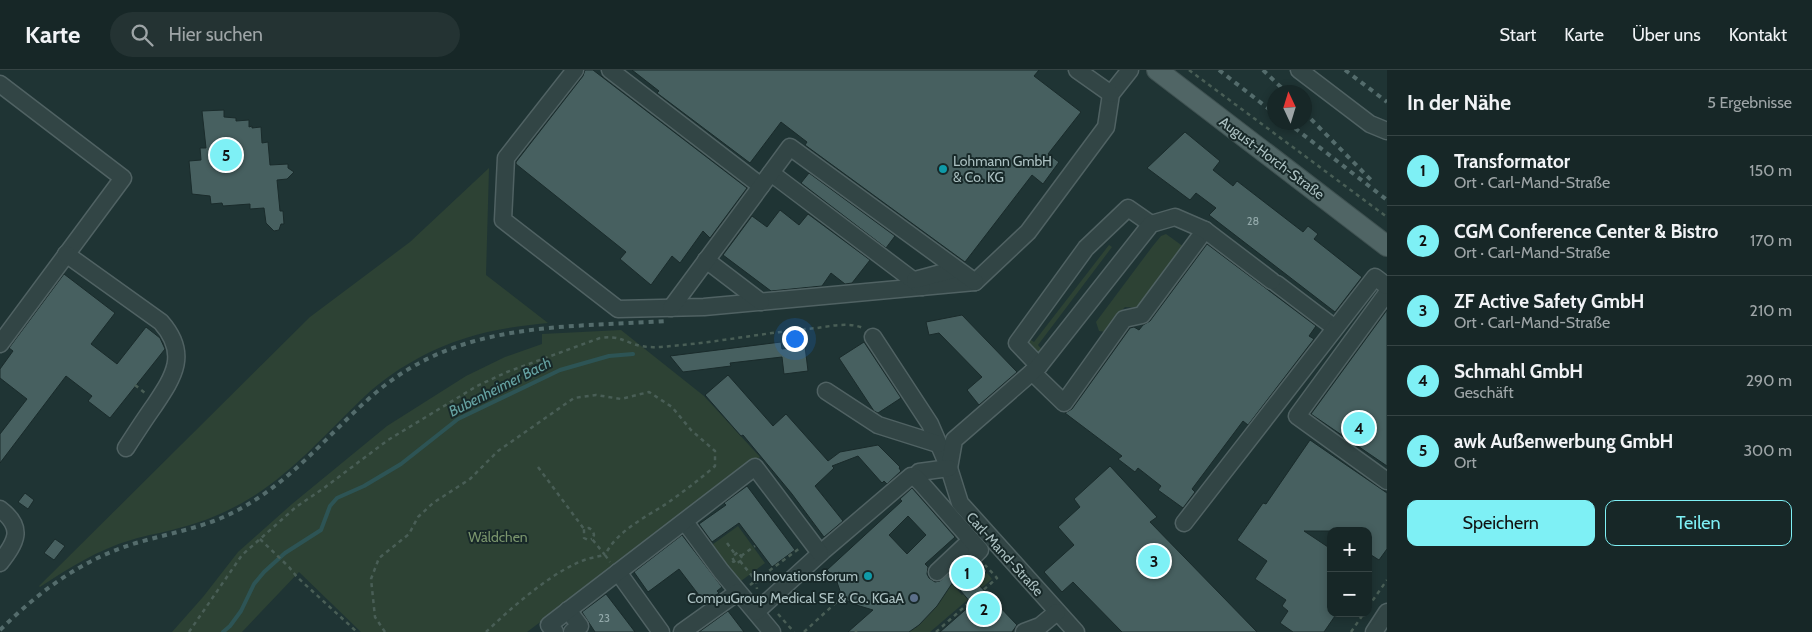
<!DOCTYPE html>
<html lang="de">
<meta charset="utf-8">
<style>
body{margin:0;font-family:Cabin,sans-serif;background:#243333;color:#f1f3f6}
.controls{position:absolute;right:15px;bottom:15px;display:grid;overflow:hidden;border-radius:10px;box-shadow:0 2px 8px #0003}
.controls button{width:45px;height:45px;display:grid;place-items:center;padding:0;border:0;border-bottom:1px solid #364444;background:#172727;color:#f1f3f6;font:25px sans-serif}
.compass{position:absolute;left:1267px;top:15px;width:45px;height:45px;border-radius:50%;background:#172727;box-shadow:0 2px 8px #0003;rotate:356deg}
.you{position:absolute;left:794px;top:268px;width:18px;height:18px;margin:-12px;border:4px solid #fff;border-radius:50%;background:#1a73e8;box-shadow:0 0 0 8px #1a73e833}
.badge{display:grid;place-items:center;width:32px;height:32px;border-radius:50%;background:#7ef0f5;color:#111;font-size:16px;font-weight:700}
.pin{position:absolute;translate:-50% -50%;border:2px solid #fff;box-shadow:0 1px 5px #0006}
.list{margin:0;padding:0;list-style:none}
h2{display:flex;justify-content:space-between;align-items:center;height:65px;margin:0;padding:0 20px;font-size:21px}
h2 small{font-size:16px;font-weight:400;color:#9ea5a7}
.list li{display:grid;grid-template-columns:32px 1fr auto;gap:15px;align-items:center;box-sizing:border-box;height:70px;padding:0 20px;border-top:1px solid #364444}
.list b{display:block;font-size:19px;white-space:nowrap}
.list p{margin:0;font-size:16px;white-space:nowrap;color:#9ea5a7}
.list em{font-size:16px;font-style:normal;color:#9ea5a7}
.actions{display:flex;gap:10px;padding:15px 20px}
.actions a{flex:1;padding:11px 0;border:1px solid #7ef0f5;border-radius:10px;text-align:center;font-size:18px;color:#7ef0f5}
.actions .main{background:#7ef0f5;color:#111}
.icon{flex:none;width:28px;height:28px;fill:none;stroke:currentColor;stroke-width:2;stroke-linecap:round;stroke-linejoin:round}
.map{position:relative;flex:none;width:1387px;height:562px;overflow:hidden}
header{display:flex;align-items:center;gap:30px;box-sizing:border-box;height:70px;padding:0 25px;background:#172727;border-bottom:1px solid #364444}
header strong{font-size:24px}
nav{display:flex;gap:28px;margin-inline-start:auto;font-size:18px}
.search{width:350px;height:45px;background:#243333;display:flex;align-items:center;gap:12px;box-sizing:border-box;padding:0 18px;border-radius:28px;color:#9ea5a7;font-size:19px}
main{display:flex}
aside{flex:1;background:#172727}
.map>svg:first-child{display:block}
.green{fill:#2d4234}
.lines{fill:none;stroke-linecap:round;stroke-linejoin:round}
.stream{stroke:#2d5455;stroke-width:4}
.building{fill:#476060;stroke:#1a2b2b;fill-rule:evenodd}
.minor-casing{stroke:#506263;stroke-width:19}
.major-casing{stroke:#3f5151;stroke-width:22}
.path{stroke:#495e56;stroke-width:2.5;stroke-dasharray:4 4;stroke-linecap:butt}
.minor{stroke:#324545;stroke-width:16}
.major{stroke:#506565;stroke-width:20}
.rail{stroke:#546c6c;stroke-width:4;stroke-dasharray:5 5;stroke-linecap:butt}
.culture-dot{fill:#0f9aa8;stroke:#182929;stroke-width:2}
.service-dot{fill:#5c6f8a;stroke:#182929;stroke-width:2}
.labels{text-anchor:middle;stroke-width:4;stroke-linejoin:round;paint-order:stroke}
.number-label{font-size:11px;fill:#93a9aa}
.street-label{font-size:14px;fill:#acc1c2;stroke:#182929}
.poi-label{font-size:14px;fill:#acc1c2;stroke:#182929;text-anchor:end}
.park-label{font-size:14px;fill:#7b966d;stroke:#182929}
.water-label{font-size:15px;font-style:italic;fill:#65a1a1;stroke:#182929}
</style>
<header>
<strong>Karte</strong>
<div class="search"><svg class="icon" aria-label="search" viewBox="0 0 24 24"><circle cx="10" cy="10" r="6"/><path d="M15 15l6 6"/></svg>Hier suchen</div>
<nav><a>Start</a><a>Karte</a><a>Über uns</a><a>Kontakt</a></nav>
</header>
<main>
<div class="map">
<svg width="1387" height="562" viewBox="0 0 1387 562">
<rect width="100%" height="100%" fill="#1f3434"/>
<g class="green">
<path d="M489 98 486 205 548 253C521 256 492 259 466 268 430 279 393 300 365 326 326 363 289 407 242 433 222 444 200 453 179 458 163 463 146 465 131 470 97 480 69 498 40 517L39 516 310 247 410 172Z"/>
<path d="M1166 164 1184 177 1141 238 1125 237 1113 249 1114 255 1106 262 1099 261 1096 252 1152 177 1161 166Z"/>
<path d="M1109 175 1112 177 1038 275 1044 282 1039 285 1024 271 1026 267 1034 272Z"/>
<path d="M621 260 704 326 760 387 527 562H361L299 502 242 562H172L203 527 238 482 292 434 387 356 466 306 505 287 542 274V264Z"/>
<path d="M738 456 765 493 737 514 709 477Z"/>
<path d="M987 503 992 509 930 562H909L919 555 947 520 938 508 943 504 962 525Z"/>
</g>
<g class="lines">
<path class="stream" d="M223 562 230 556 241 541 254 514 264 502 285 483 321 460 330 436 337 428 364 416 401 394 458 349 560 300 609 286 633 284"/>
</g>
<g class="building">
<path d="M585 0H593L747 118 710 168 703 161 680 193 672 186 651 215 620 189 626 182 516 94V92L583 6Z"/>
<path d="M632 0H1039L1034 6 1081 42 1048 84 1059 92 1043 114 1032 105 965 192 805 75 807 72 781 52 750 93 657 23 659 21Z"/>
<path d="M224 40V47L236 48V51L249 50V57L252 56V58L261 57 262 73 268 72 270 95 288 94V98L294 102 287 109 277 110 280 141H283L284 154H281L279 160 274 161 266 153 264 138 250 139V134L223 136 222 133 211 134 210 126 192 124 189 91 201 90 200 78H206L202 41Z"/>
<path d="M1185 62 1220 91 1213 100 1233 116 1237 111 1303 162 1308 156 1318 164 1314 169 1362 207 1335 242 1209 145 1216 138 1196 123 1190 130 1147 98Z"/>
<path d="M809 103 895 166 886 178 801 113Z"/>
<path d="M780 140 799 155 808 144 870 190 852 213 845 214 831 203 822 216 771 221 723 185 752 146 767 157Z"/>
<path d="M1207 174 1316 256 1309 266 1314 269 1248 355 1243 351 1192 419 1195 422 1183 438 1158 420 1161 416 1138 398 1135 402 1118 389 1122 386 1065 343 1072 339 1130 258 1134 257 1139 260 1143 255 1150 251Z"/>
<path d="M64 204 115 243 91 274 117 294 146 257 160 268 165 279 110 348 88 331 92 326 66 306 0 393V364L27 329 0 308V299L13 281 9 278Z"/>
<path d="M1387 240V396L1311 344Z"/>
<path d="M962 245 1017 302 979 335 967 320 982 307 939 263 929 265 926 252Z"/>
<path d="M781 272 782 279 805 276 808 301 784 304 782 287 730 293 731 296 683 302 670 286Z"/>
<path d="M864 272 901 328 878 343 874 341 839 288Z"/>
<path d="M728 305 773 356 786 344 828 391 840 382 878 375 900 397 899 398 901 401 887 414 884 411 882 413 858 386 832 396 834 398 815 416 843 451 824 467 792 424 743 365 741 366 705 325Z"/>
<path d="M1310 370 1387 423V479L1379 490 1368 483V461H1304L1331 479V543H1337L1324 562H1293L1280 553 1288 541 1282 536 1286 530 1255 509 1267 491 1237 470 1263 433 1266 434Z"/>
<path d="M1110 396 1157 447 1150 452 1257 562H1122L1073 512 1062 522 1044 502 1074 475 1058 457 1080 437 1074 429Z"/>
<path d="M747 416 795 480 772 497 739 453 712 472 699 454 726 435 724 433Z"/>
<path d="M912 418 955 467 925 494 928 497 927 504 929 508 935 512 940 511 966 489 972 494 980 493 987 501 975 511 1017 555 1012 562H940L972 534 953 512 937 536 919 555 909 562H848L873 540 853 534 846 530 841 524 836 509 827 500 902 431 900 429ZM908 446 926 465 907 484 889 465Z"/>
<path d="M25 423 34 430 28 439 18 432Z"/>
<path d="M682 465 722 517 717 521 719 523 705 533 679 499 648 522 634 502Z"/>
<path d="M55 469 65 476 54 490 44 483Z"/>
<path d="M606 524 635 562H595L582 542Z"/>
<path d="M728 541 744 562H699Z"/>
</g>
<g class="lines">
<defs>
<g id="minor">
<path d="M575 0 506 88 503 150 618 239 704 237 975 212 1028 162 1106 57 1111 24 1130 0"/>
<path d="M610 0 761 116"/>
<path d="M1077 0 1111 24"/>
<path d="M1299 0 1370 54 1387 61"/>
<path d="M0 14 123 108 0 274"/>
<path d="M771 103 922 217"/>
<path d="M66 184 161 252C189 284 174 306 154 336 144 350 135 364 126 378"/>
<path d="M706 190 761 232"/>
<path d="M915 210 956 199"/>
<path d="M1277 214 1335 258"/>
<path d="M1387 223 1297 346 1387 411"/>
<path d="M671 238 790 77 975 212"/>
<path d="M873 267 930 354 949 398 960 433 1076 562"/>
<path d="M1039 296 1017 273 1086 178 1128 138 1151 154"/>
<path d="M1032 302 1064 333 1124 249 1142 245 1205 160"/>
<path d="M826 321 878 355 938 374"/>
<path d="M949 398 954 370 1039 296 1151 154 1175 147 1205 160 1272 211"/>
<path d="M915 407 919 402 949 398"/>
<path d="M0 439C25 458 16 472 0 493"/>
<path d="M685 452 721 501 772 562"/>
<path d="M1184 453 1375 207 1387 216"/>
<path d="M618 502 661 562"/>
<path d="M937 502 971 470"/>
<path d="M568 540 580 556 572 562"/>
<path d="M756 542 823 481 911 406 915 407 921 413 980 480 975 485"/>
<path d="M555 562 549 555 755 397 820 483"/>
<path d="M682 562 738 522"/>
<path d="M1024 562 1040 556 1057 542"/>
<path d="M1374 562 1387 542"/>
</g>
<path id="major" d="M1157 0 1387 176"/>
</defs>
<use href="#minor" class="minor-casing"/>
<use href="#major" class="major-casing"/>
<g class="path">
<path d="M1189 0 1387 147"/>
<path d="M135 315 145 323"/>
<path d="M538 397 584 459"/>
<path d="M260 469 289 497 297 507 357 562"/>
<path d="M727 473 735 484"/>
<path d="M741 486 755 476"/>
<path d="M740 491 756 511 757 519"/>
<path d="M732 492 734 491 736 494 743 489 738 482 732 487 734 491"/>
<path d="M750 515 800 478"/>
<path d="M1368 537 1387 510"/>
<path d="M778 544 794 562"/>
<path d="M189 562 242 485 296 437 324 418 388 370 477 316 507 302 600 268C620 265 623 272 641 276 650 278 661 277 671 276 720 272 768 262 817 258 831 256 849 252 863 258"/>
<path d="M385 562 375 547 371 509 379 488 409 464 418 447 433 433 470 409 498 381 574 328 596 325 621 329 649 322 672 337 691 360 715 381V396C699 410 683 422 666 434 644 448 617 461 605 485L592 469 594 465 593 461 589 458 584 459V468L588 470 592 469"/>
<path d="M486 562C510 539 545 508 575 494 584 489 595 487 605 485L610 492"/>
<path d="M804 562 843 526"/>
<path d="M855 562 857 560"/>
<path d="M936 562 997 508 985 495"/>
<path d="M1351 562 1364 543"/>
</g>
<use href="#minor" class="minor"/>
<use href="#major" class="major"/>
<g class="rail">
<path d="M1219 0 1274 43"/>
<path d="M1263 0 1286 22"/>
<path d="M1345 0 1387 32"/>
<path d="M1304 42 1371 110"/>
<path d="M1287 52 1387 130"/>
<path d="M0 560C41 520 81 490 136 473 170 463 203 458 234 442 291 413 326 366 373 325 458 251 560 258 666 251"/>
</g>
</g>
<g class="culture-dot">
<circle cx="943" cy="99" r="5"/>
<circle cx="868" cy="506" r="5"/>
</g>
<circle class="service-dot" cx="914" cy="528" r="5"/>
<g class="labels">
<g class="number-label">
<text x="1253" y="155">28</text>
<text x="604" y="552">23</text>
</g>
<g class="street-label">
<text transform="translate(1272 88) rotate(37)" y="5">August-Horch-Straße</text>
<text transform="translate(1005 484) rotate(48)" y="5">Carl-Mand-Straße</text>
</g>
<g class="poi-label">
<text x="953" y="96" text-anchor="start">Lohmann GmbH<tspan x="953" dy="16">&amp; Co. KG</tspan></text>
<text x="858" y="511">Innovationsforum</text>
<text x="904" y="533">CompuGroup Medical SE &amp; Co. KGaA</text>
</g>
<g class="park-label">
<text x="498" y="472">Wäldchen</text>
</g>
<g class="water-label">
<text transform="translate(500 317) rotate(-27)" y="5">Bubenheimer Bach</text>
</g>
</g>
</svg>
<div class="controls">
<button>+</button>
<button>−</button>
</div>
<svg class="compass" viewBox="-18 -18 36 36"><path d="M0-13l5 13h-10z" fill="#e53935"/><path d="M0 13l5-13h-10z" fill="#9ea5a7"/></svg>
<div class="you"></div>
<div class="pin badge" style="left:967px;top:503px">1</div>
<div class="pin badge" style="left:984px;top:539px">2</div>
<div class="pin badge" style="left:1154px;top:491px">3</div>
<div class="pin badge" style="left:1359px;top:358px">4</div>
<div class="pin badge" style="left:226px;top:85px">5</div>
</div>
<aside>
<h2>In der Nähe<small>5 Ergebnisse</small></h2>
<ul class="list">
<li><span class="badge">1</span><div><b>Transformator</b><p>Ort · Carl-Mand-Straße</p></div><em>150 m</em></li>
<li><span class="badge">2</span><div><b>CGM Conference Center &amp; Bistro</b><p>Ort · Carl-Mand-Straße</p></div><em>170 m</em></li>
<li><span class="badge">3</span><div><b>ZF Active Safety GmbH</b><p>Ort · Carl-Mand-Straße</p></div><em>210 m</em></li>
<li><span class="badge">4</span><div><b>Schmahl GmbH</b><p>Geschäft</p></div><em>290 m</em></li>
<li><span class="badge">5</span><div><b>awk Außenwerbung GmbH</b><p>Ort</p></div><em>300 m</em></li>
</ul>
<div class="actions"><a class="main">Speichern</a><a>Teilen</a></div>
</aside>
</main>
